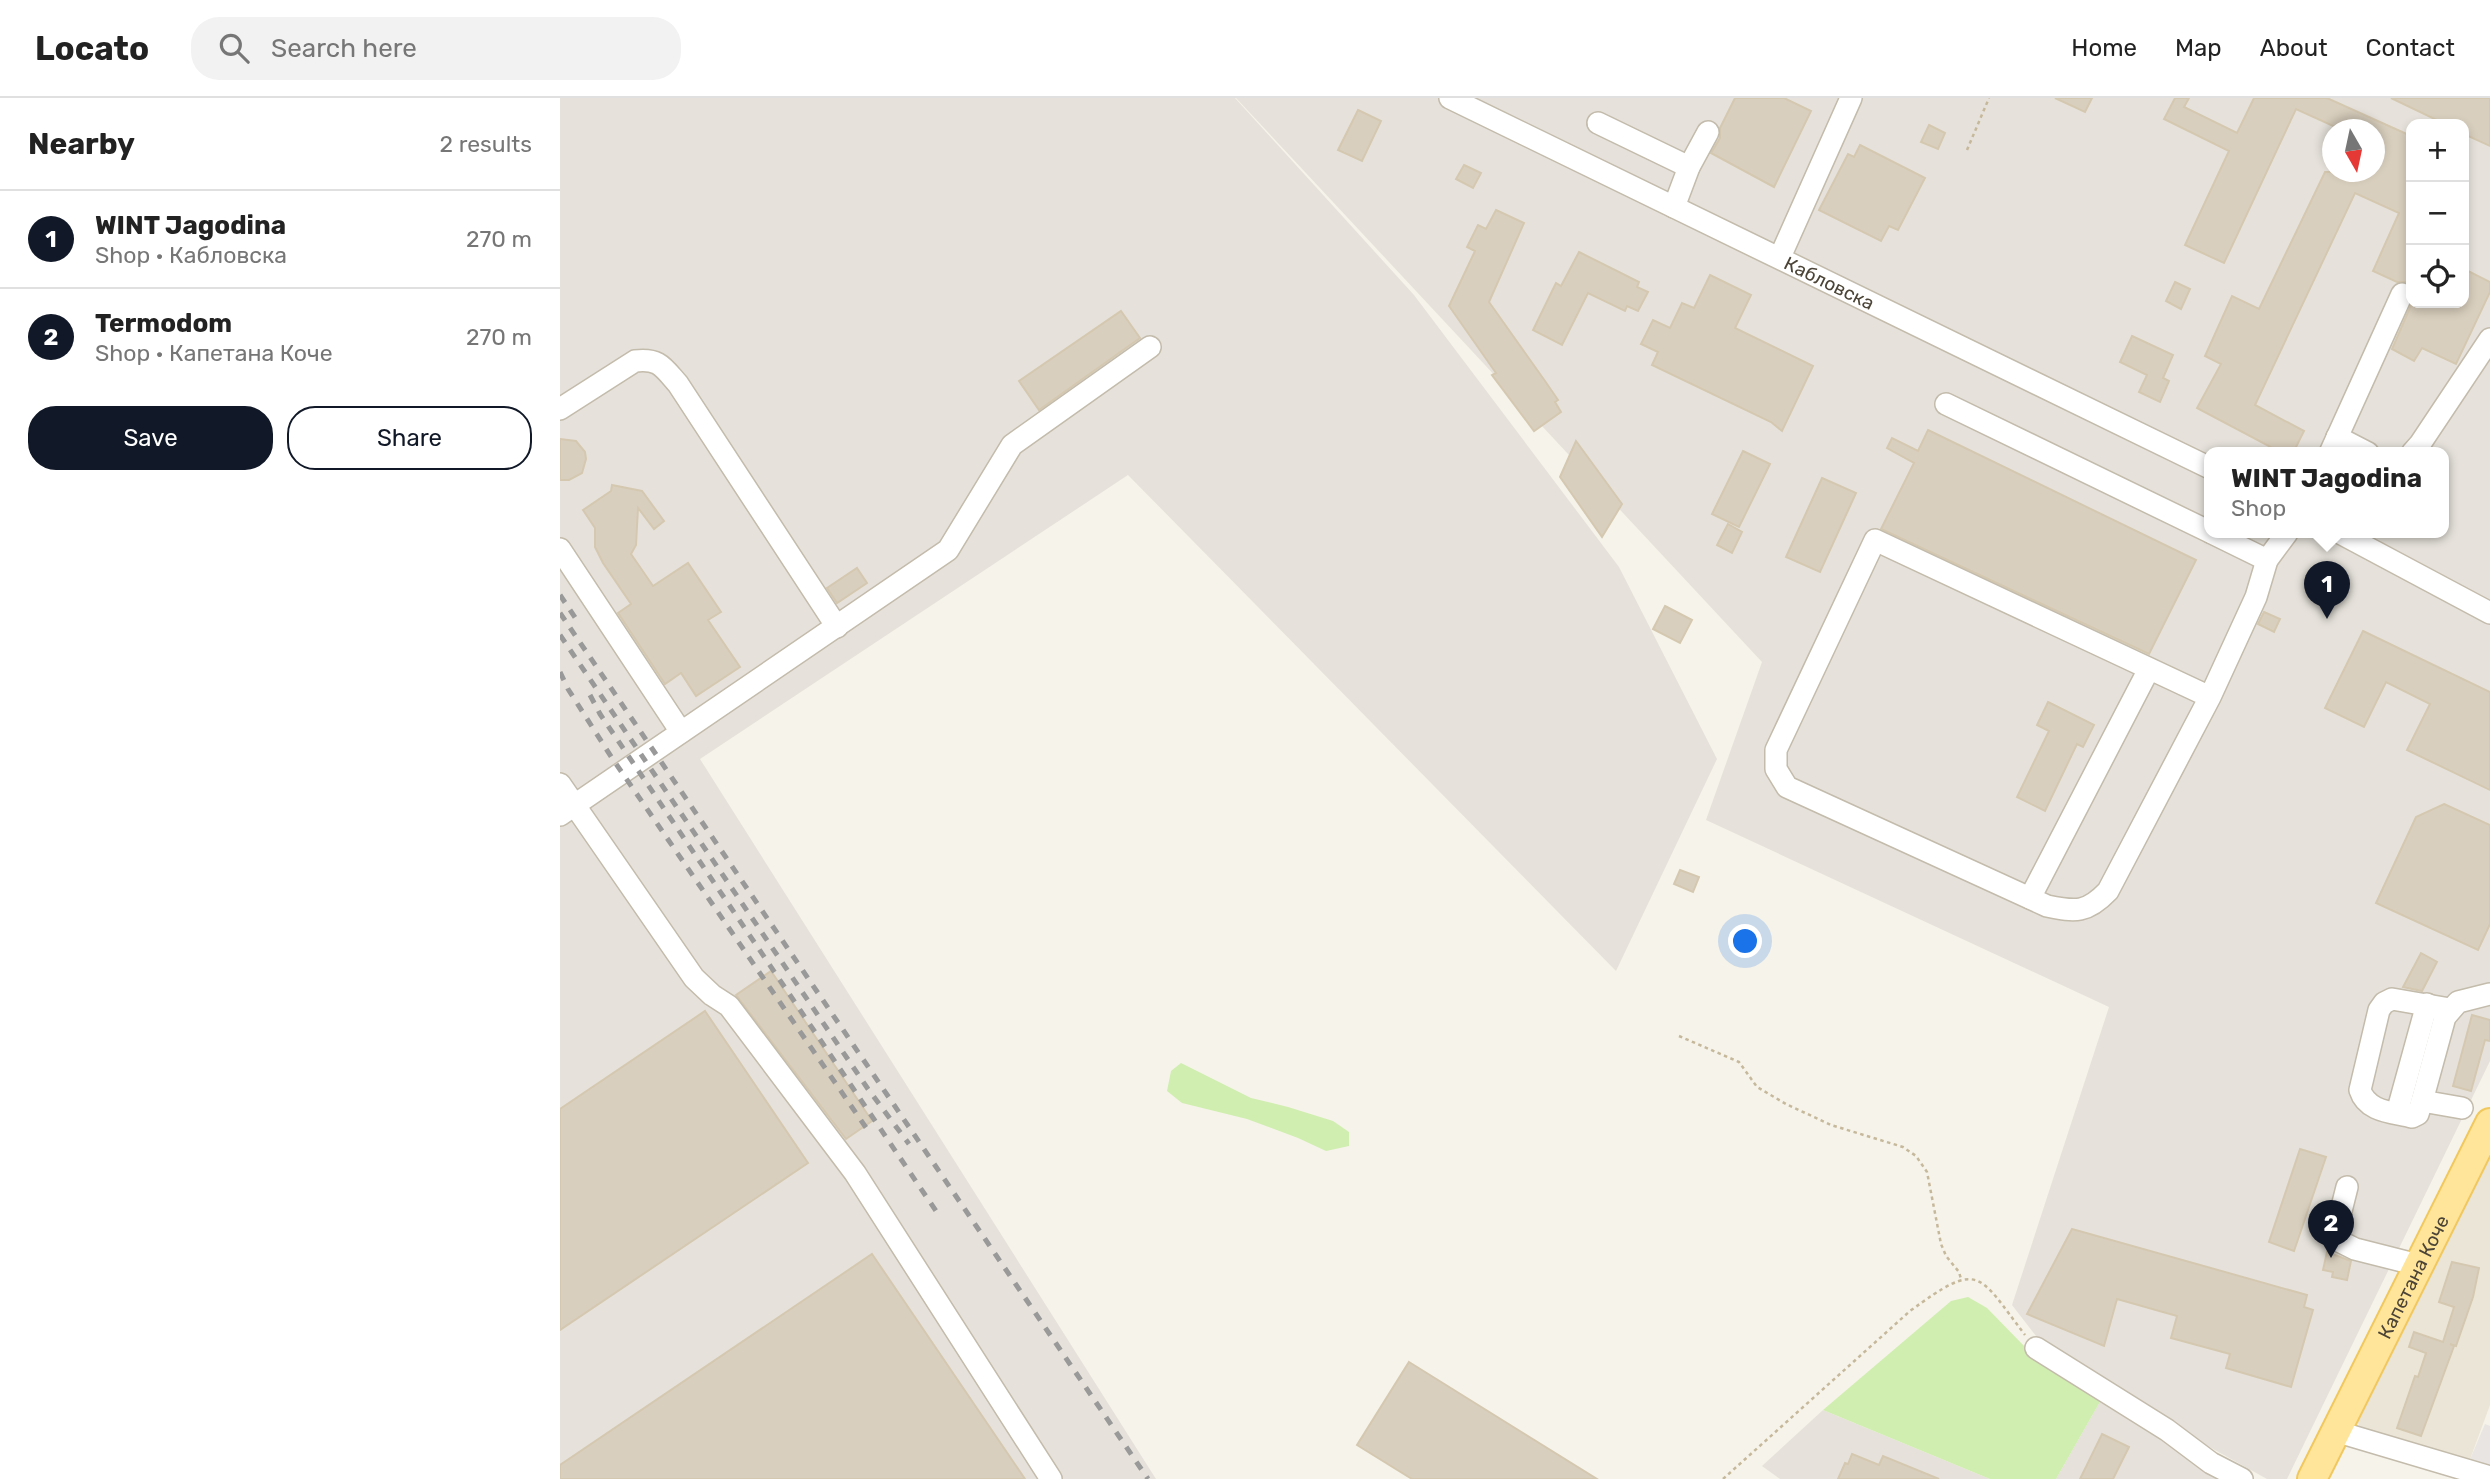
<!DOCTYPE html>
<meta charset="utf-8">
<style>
body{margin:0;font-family:Rubik,sans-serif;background:#f2f2f2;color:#222}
.controls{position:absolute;right:21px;top:21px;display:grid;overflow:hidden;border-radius:14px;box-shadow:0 4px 10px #0003}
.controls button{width:63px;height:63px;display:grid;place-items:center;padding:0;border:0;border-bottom:2px solid #e0e0e0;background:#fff;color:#222;font:35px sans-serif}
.compass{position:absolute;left:1762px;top:21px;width:63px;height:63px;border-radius:50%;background:#fff;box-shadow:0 4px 10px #0003;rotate:171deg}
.you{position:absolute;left:1186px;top:844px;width:24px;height:24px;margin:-18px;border:5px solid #fff;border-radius:50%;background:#1a73e8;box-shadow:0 0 0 10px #1a73e833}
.badge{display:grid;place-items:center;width:46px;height:46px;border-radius:50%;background:#111827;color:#fff;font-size:23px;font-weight:700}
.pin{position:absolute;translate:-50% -58px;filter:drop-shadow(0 2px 4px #0008)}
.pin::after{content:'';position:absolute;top:37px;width:24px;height:21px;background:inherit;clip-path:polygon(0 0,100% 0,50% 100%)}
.popup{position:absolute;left:1644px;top:349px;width:245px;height:91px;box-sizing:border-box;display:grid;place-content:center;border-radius:14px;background:#fff;filter:drop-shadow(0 2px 5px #0005);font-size:23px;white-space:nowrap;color:#767676}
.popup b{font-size:26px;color:#222}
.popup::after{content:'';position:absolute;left:50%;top:100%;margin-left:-14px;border:14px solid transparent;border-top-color:#fff}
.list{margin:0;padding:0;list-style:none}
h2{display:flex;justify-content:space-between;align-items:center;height:91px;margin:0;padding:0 28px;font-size:30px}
h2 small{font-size:23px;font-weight:400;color:#767676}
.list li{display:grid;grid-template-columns:46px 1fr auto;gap:21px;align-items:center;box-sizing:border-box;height:98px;padding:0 28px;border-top:2px solid #e0e0e0}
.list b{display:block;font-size:26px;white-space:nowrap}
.list p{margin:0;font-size:23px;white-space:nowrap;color:#767676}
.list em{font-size:23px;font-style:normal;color:#767676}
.actions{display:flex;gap:14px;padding:21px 28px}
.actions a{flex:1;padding:16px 0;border:2px solid #111827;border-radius:28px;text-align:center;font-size:24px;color:#111827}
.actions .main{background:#111827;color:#fff}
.icon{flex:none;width:38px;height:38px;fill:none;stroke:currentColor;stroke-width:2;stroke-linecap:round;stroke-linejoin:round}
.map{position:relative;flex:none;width:1930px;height:1381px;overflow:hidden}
header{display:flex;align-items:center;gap:42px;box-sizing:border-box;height:98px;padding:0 35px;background:#fff;border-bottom:2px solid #e0e0e0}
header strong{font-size:33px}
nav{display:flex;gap:38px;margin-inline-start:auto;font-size:24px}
.search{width:490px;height:63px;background:#f2f2f2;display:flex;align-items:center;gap:18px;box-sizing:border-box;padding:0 24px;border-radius:28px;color:#767676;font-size:26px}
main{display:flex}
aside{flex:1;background:#fff}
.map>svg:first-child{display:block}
.residential{fill:#ebe5d7}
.industrial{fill:#e6e2db;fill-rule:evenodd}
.green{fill:#d0eeaf}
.parking{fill:#e8e5e2}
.building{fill:#d9cfbe;stroke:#d5c8b0;stroke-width:2}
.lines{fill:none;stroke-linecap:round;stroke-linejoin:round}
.minor-casing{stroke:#c3bbab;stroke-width:24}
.major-casing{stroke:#f0c85e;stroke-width:32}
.path{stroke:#c6b89b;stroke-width:2.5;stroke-dasharray:3.5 3.5;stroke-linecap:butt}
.minor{stroke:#fff;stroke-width:21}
.major{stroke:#ffe59a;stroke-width:28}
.rail{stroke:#999;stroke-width:5;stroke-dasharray:9 9;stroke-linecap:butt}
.labels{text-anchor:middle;stroke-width:7;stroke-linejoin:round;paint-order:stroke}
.street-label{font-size:19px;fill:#4b4437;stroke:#fff}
</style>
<header>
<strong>Locato</strong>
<div class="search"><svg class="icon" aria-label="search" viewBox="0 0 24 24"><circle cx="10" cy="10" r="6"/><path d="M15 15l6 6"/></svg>Search here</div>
<nav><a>Home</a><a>Map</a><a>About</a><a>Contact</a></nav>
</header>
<main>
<aside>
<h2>Nearby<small>2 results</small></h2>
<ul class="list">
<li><span class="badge">1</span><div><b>WINT Jagodina</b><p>Shop · Кабловска</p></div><em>270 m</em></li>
<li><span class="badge">2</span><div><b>Termodom</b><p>Shop · Капетана Коче</p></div><em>270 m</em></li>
</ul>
<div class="actions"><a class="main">Save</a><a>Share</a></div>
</aside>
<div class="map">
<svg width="1930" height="1381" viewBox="0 0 1930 1381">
<rect width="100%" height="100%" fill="#f6f3ea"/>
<path class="residential" d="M1930 1060V1307L1909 1364 1801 1332 1795 1318Z"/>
<g class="industrial">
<path d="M0 0H675L854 197 1059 469 1157 661 1056 873 568 377 140 661 596 1381H0Z"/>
<path d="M676 0H1930V963L1727 1381H1707L1637 1342 1483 1247 1452 1207 1549 909 1146 722 1202 564ZM1851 26H1904V205H1851ZM1772 32H1814V74H1772ZM1650 355H1884V435H1650Z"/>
<path d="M1541 1302 1672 1381H1496Z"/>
<path d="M1263 1312 1430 1381H1220L1202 1368Z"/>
</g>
<g class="green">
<path d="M621 965 691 1000 728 1009 773 1023 789 1034V1048L766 1053 738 1040 687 1021 622 1005 607 993 611 973Z"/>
<path d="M1408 1199 1427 1210 1466 1250 1541 1302 1496 1381H1430L1263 1312 1391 1203Z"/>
</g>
<path class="parking" d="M1925 1326 1930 1328V1369L1909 1364Z"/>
<g class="building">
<path d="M1175 0H1224L1251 13 1214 89 1151 55 1160 40V30Z"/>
<path d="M1495 0H1532L1525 14Z"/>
<path d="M1615 0H1629L1624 9 1677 35 1694 0H1767L1851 38V187L1847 184H1837L1813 173 1839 115 1795 95 1695 307 1744 333 1733 355H1722L1637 310 1661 266 1645 258 1672 198 1699 211 1765 74H1815V32H1782L1736 11 1664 165 1625 147 1669 53 1604 21Z"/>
<path d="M1831 0H1930V48L1904 36V26H1885Z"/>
<path d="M798 12 821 23 802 63 778 52Z"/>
<path d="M1369 27 1385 35 1378 51 1361 44Z"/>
<path d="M1300 47 1365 80 1338 132 1329 128 1321 143 1259 112 1288 56 1294 59Z"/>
<path d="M904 67 921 75 913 90 896 81Z"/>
<path d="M936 112 964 125 929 204 985 283 998 302 995 304 1001 314 974 333 932 277 936 275 889 208 915 153 907 149 918 127 926 131Z"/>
<path d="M1019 154 1079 184 1077 189 1088 194 1078 213 1067 208 1065 213 1028 195 1002 247 973 232 996 185 1001 188Z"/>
<path d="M1904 171 1930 184V194L1896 266 1862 250 1854 263 1832 251 1852 205H1904Z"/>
<path d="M1150 177 1191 197 1175 230 1253 268 1222 333 1211 324 1092 267 1098 254 1081 246 1093 222 1110 230 1122 205 1134 210Z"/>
<path d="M1615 184 1630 191 1621 211 1606 203Z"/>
<path d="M561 213 580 240 479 312 459 283Z"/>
<path d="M1572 238 1613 257 1603 280 1609 283 1600 304 1579 294 1587 277 1560 264Z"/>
<path d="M1368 332 1636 462 1589 556 1321 431 1354 365 1327 350 1332 340 1358 353Z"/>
<path d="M0 341 16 343 25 354 26 361 22 375 9 382H0Z"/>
<path d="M1016 343 1062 406 1042 439 1000 379Z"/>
<path d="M1183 353 1210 366 1179 429 1152 416Z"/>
<path d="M1262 380 1296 395 1260 474 1226 459Z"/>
<path d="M52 387 82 393 104 423 94 431 78 410 76 447 71 456 93 488 128 465 161 514 148 522 180 569 136 598 121 575 105 586 58 515 71 506 43 465 35 449V430L23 412 51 393Z"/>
<path d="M1168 426 1182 434 1172 455 1157 447Z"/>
<path d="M297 470 307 485 277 505 267 490Z"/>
<path d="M1105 508 1132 522 1120 545 1093 531Z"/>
<path d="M1704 514 1720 521 1714 534 1698 526Z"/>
<path d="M1803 533 1930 594V692L1847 652 1870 606 1826 584 1804 629 1765 610Z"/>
<path d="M1488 604 1534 627 1523 649 1517 646 1485 713 1457 699 1489 633 1477 627Z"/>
<path d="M1884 706 1930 727V826L1918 852 1816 805 1856 719Z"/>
<path d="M1120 772 1139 779 1133 794 1114 786Z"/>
<path d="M1861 855 1877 864 1862 893 1843 889Z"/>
<path d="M211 873 312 1023 286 1041 176 897Z"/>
<path d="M145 913 248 1065 0 1232V1011Z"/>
<path d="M1912 917 1930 922V943L1925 942 1911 993 1893 988Z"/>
<path d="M1740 1051 1766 1059 1734 1153 1709 1144Z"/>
<path d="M1512 1131 1747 1197 1744 1209 1753 1212 1731 1289 1666 1270 1670 1256 1611 1240 1617 1218 1557 1201 1544 1248 1467 1216Z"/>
<path d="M1767 1154 1791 1163 1787 1182 1772 1179 1773 1174 1763 1172Z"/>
<path d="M312 1156 465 1381H0V1367Z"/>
<path d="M1892 1164 1919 1170 1913 1199 1896 1248 1890 1246 1894 1248 1861 1338 1837 1330 1855 1278 1858 1279 1866 1255 1849 1249 1854 1234 1883 1244 1894 1209 1879 1204Z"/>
<path d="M849 1264 1037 1381H852L797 1347Z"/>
<path d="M1542 1336 1569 1349 1553 1381H1520Z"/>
<path d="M1292 1356 1319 1367 1323 1358 1379 1381H1278L1285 1365 1288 1366Z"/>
</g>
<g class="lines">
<defs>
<g id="minor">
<path id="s1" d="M890 0 1650 370"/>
<path d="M1038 25 1129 69"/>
<path d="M1114 109 1129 69 1148 34"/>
<path d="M1220 159 1291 0"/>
<path d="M1386 306 1650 434"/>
<path d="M0 311 75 263C99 260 103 269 118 286L277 529"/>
<path d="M1777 339 1808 355"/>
<path d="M1770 355 1842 196"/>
<path d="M1852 355 1860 346 1930 241"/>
<path d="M1652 435 1707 462"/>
<path d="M1780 435 1930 515"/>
<path d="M0 451 121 634"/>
<path d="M1650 599 1315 442 1216 652V671L1227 689 1487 808C1516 814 1527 815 1548 793L1650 599 1696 499 1707 462 1727 435"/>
<path d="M0 686 134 880 152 897 169 908 295 1075 491 1381"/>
<path d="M0 717 388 452 452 347 590 249"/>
<path d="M1470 800 1589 571"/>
<path d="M1862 1003 1858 1016 1852 1019C1832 1014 1807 1014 1800 992L1819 912 1824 905 1832 901 1890 911"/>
<path d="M1902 1010 1862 1003 1885 919 1898 904 1930 896"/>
<path d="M1837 1015 1867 906"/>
<path d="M1787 1089 1776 1133 1781 1144 1795 1151 1858 1167"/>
<path d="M1476 1250 1607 1332 1651 1365 1682 1381"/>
<path d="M1775 1333 1930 1379"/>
</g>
<g id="major">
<path id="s2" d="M1752 1381 1930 1025"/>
</g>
</defs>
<use href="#minor" class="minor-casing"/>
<use href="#major" class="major-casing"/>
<g class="path">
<path d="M1407 52 1429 0"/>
<path d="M1119 938 1179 964 1197 989 1226 1006 1271 1027 1343 1049 1356 1058 1367 1074 1381 1146 1386 1158 1399 1174 1401 1181"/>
<path d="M1163 1381 1350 1213C1420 1162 1417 1174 1465 1237"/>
</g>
<use href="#minor" class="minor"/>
<use href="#major" class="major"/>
<g class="rail">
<path d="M0 497 18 524"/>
<path d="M0 515 588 1381"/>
<path d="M0 537 308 991 349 1046"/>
<path d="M0 574 8 591 52 660 309 1034"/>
<path d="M30 597 40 616 376 1113"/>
</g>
</g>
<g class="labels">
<g class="street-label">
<text dy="7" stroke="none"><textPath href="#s1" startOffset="422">Кабловска</textPath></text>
<text dy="7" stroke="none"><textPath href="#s2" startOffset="226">Капетана Коче</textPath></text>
</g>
</g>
</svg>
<div class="controls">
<button>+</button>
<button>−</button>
<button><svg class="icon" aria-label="locate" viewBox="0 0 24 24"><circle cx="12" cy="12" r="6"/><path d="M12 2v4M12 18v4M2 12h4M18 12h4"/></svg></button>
</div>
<svg class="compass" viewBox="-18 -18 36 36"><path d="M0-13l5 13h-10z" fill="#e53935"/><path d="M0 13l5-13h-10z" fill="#767676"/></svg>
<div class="you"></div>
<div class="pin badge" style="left:1767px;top:521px">1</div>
<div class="popup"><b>WINT Jagodina</b>Shop</div>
<div class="pin badge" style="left:1771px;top:1160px">2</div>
</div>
</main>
